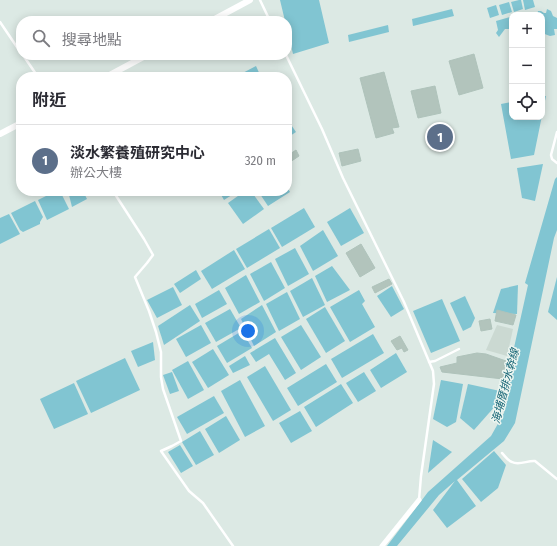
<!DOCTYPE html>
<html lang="zh-TW">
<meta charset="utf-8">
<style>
body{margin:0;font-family:"Fira Sans Condensed","Noto Sans TC",sans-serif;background:#f2f2f3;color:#2b2b33}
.controls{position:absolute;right:12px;top:12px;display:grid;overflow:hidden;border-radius:8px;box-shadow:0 2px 10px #0003}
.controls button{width:36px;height:36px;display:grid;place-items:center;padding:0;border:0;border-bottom:1px solid #e1e1e2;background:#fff;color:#2b2b33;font:20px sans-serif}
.you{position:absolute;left:248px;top:331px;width:14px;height:14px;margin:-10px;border:3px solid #fff;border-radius:50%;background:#1a73e8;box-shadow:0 0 0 6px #1a73e833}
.badge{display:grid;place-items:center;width:26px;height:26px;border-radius:50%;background:#874d3f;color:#fff;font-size:13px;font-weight:700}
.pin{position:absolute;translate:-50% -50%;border:2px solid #fff;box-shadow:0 1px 4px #0006}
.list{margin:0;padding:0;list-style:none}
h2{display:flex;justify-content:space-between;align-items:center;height:52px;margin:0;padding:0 16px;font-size:17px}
h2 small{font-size:13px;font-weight:400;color:#7c7c81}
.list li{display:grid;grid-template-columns:26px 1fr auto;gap:12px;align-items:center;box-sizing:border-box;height:72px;padding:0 16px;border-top:1px solid #e1e1e2}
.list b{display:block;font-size:15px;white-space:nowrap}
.list p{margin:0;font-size:13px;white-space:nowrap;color:#7c7c81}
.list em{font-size:13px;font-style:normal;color:#7c7c81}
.icon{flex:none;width:22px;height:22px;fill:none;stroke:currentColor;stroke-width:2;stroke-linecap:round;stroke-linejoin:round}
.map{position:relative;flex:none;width:557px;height:546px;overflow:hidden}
.search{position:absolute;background:#fff;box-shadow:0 2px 10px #0003;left:16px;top:16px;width:276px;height:44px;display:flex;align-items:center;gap:10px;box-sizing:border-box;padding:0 14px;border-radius:16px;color:#7c7c81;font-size:15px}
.panel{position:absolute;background:#fff;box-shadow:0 2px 10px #0003;left:16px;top:72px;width:276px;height:124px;border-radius:16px}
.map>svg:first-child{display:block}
.built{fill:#cbd9d2}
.water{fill:#81c5d2}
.building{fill:#b2c4bc;stroke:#afc3bb}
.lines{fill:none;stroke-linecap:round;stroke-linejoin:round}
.service{stroke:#fff;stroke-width:2.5}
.minor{stroke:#fff;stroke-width:5}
.tertiary{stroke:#fff;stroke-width:6}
.labels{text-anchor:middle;stroke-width:3;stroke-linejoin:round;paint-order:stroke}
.water-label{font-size:11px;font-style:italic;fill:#176676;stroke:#edf6f1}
</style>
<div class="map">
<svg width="557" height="546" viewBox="0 0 557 546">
<rect width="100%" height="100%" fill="#dce9e4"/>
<path class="built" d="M497 325 513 329 507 356 486 350Z"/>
<g class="water">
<path d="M280 0H319L329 43 293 54 287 29V21H285Z"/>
<path d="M519 0H521L523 9 514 12 511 2Z"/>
<path d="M523 0H533L535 7 525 10Z"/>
<path d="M509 2 512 12 502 15 499 5Z"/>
<path d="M496 5 499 15 490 18 487 8Z"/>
<path d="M452 9 454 16 413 26 412 19Z"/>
<path d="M547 9 551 11 553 16 557 18V29H554L555 35 550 36 542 33V15H536L537 14 538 11H541L544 13H546Z"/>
<path d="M510 17 512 18V30L511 29H505L499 37 496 33 498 30 496 21Z"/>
<path d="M388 25 389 32 349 42 348 35Z"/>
<path d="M256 66 261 77H235Z"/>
<path d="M542 96H546L534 155 511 159 501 104 512 102V117H542Z"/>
<path d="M287 119 296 132 287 138Z"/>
<path d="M543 164 535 201 522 198 517 168Z"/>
<path d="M557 177V230L554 238 515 423 504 441 457 480 476 506 447 528 433 510 455 481 439 495 397 546H387L428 492 491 436 504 413 508 391 507 379 528 285 525 283 555 179Z"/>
<path d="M287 187 290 192 268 206 258 191H287Z"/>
<path d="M56 191H60L69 209 47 220 38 200Z"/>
<path d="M68 191H83L87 199 72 207Z"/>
<path d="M219 191H238L224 200Z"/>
<path d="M245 191H251L264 209 243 224 228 203Z"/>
<path d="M35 201 43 217 40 222V224L23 232 20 230 11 213Z"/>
<path d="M304 208 315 227 282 247 271 228Z"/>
<path d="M350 208 364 233 341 246 327 222Z"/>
<path d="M9 214 20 234 0 244V218Z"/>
<path d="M269 229 280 248 247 268 236 249Z"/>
<path d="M323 230 338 256 313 271 300 246Z"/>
<path d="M295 248 309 274 288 286 275 259Z"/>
<path d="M234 250 245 269 212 289 201 271Z"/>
<path d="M271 262 285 288 264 301 250 274Z"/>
<path d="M332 266 350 290 327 302 315 276Z"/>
<path d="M196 270 201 279 180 293 174 284Z"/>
<path d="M246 275 260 302 239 314 225 288Z"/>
<path d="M557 277V320L548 312Z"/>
<path d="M312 278 325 305 303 317 290 291Z"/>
<path d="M518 285 517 314 493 313 501 289Z"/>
<path d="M392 286 404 309 391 317 377 296Z"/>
<path d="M173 287 182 305 157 318 147 300Z"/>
<path d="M219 290 227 304 202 318 195 304Z"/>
<path d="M359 290 365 301 362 304 375 327 350 342 330 307Z"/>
<path d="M287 292 300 319 279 331 266 304Z"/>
<path d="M465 296 475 318 471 327 463 331 450 303Z"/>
<path d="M442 299 460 341 431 353 413 311Z"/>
<path d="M190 305 200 321 164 345 158 326Z"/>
<path d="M262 305 276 332 254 346 241 319Z"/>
<path d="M325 307 345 341 326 353 306 319Z"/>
<path d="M230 309 241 328 216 342 205 323Z"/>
<path d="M201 325 211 343 186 357 176 339Z"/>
<path d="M301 325 321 357 301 370 281 337Z"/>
<path d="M242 331 252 348 227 363 217 346Z"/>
<path d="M373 334 384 353 342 378 331 359Z"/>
<path d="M275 338 296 373 285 380 269 354 256 362 250 353Z"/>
<path d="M153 342 155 360 138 367 131 351Z"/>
<path d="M213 349 229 375 208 388 192 362Z"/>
<path d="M396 353 407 372 381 388 370 370Z"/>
<path d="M245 356 250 365 233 373 229 366Z"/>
<path d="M125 358 140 390 91 413 76 381Z"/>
<path d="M188 361 204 390 188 399 172 370Z"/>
<path d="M326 364 337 382 298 406 287 388Z"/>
<path d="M265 366 291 410 273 421 247 377Z"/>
<path d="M172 372 179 391 170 394 163 375Z"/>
<path d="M364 372 376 391 358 402 346 383Z"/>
<path d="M240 380 265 426 245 437 221 391Z"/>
<path d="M441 380 463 384 456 422 447 427 433 419Z"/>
<path d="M74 383 88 414 54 429 40 399Z"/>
<path d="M341 384 353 403 316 427 304 407Z"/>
<path d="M468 384 500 391 497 404 474 430 460 418Z"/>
<path d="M214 396 224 413 187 434 177 417Z"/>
<path d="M300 411 312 431 291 443 279 423Z"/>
<path d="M226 416 240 440 219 453 205 429Z"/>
<path d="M200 431 214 455 196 465 182 442Z"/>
<path d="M433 440 452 452 428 473Z"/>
<path d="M180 445 193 466 181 473 168 452Z"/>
<path d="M494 451 506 465 498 488 481 502 462 479Z"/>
</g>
<g class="building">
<path d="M474 54 483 88 459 95 449 61Z"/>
<path d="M384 72 399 127 392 128 394 133 376 138 360 78Z"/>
<path d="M435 86 441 113 418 118 411 91Z"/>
<path d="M358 149 361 161 342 166 339 153Z"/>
<path d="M296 150 299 156 287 164V156Z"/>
<path d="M361 244 375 268 360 277 346 253Z"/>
<path d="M389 279 392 284 375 293 372 287Z"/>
<path d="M497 310 516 315 513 325 495 321Z"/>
<path d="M490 319 492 329 481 331 479 321Z"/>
<path d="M400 336 408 350 404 352 402 348 397 350 391 341Z"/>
<path d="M477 353 486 354 506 361 503 379 442 372 440 367 457 363V357Z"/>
</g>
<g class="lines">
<g class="service">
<path d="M260 0 270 21"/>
<path d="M0 22 21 53"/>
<path d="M23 55 38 77"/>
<path d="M286 55 322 129 343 178 404 302 433 371 434 384 421 476 419 500"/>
<path d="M557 132 551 155 552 159 557 163"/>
<path d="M113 191 144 239 153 255 147 263 135 277 149 311 156 332 161 352V377L163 389 181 441 172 446 161 451 189 491 203 503 233 546"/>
<path d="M429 362 435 361 459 349"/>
<path d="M502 453C505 456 508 461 512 462 519 466 528 460 535 461L557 479"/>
</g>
<path class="minor" d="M382 546 419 500"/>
<g class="tertiary">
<path d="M211 21 250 0"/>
<path d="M106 77 147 55"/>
<path d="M0 134 21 123"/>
</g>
</g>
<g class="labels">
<g class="water-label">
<text transform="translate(505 386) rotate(-75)" y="4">海埔厝排水幹線</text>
</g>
</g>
</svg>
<div class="controls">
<button>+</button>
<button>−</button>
<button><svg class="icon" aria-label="locate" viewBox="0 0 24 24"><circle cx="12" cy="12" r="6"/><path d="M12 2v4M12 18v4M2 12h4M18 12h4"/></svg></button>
</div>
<div class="you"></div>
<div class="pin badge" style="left:440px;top:137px;background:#5c6f8a">1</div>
<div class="search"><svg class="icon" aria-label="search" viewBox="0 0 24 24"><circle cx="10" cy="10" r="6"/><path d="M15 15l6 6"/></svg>搜尋地點</div>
<section class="panel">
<h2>附近<small></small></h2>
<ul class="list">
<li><span class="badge" style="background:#5c6f8a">1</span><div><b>淡水繁養殖研究中心</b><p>辦公大樓</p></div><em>320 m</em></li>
</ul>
</section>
</div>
